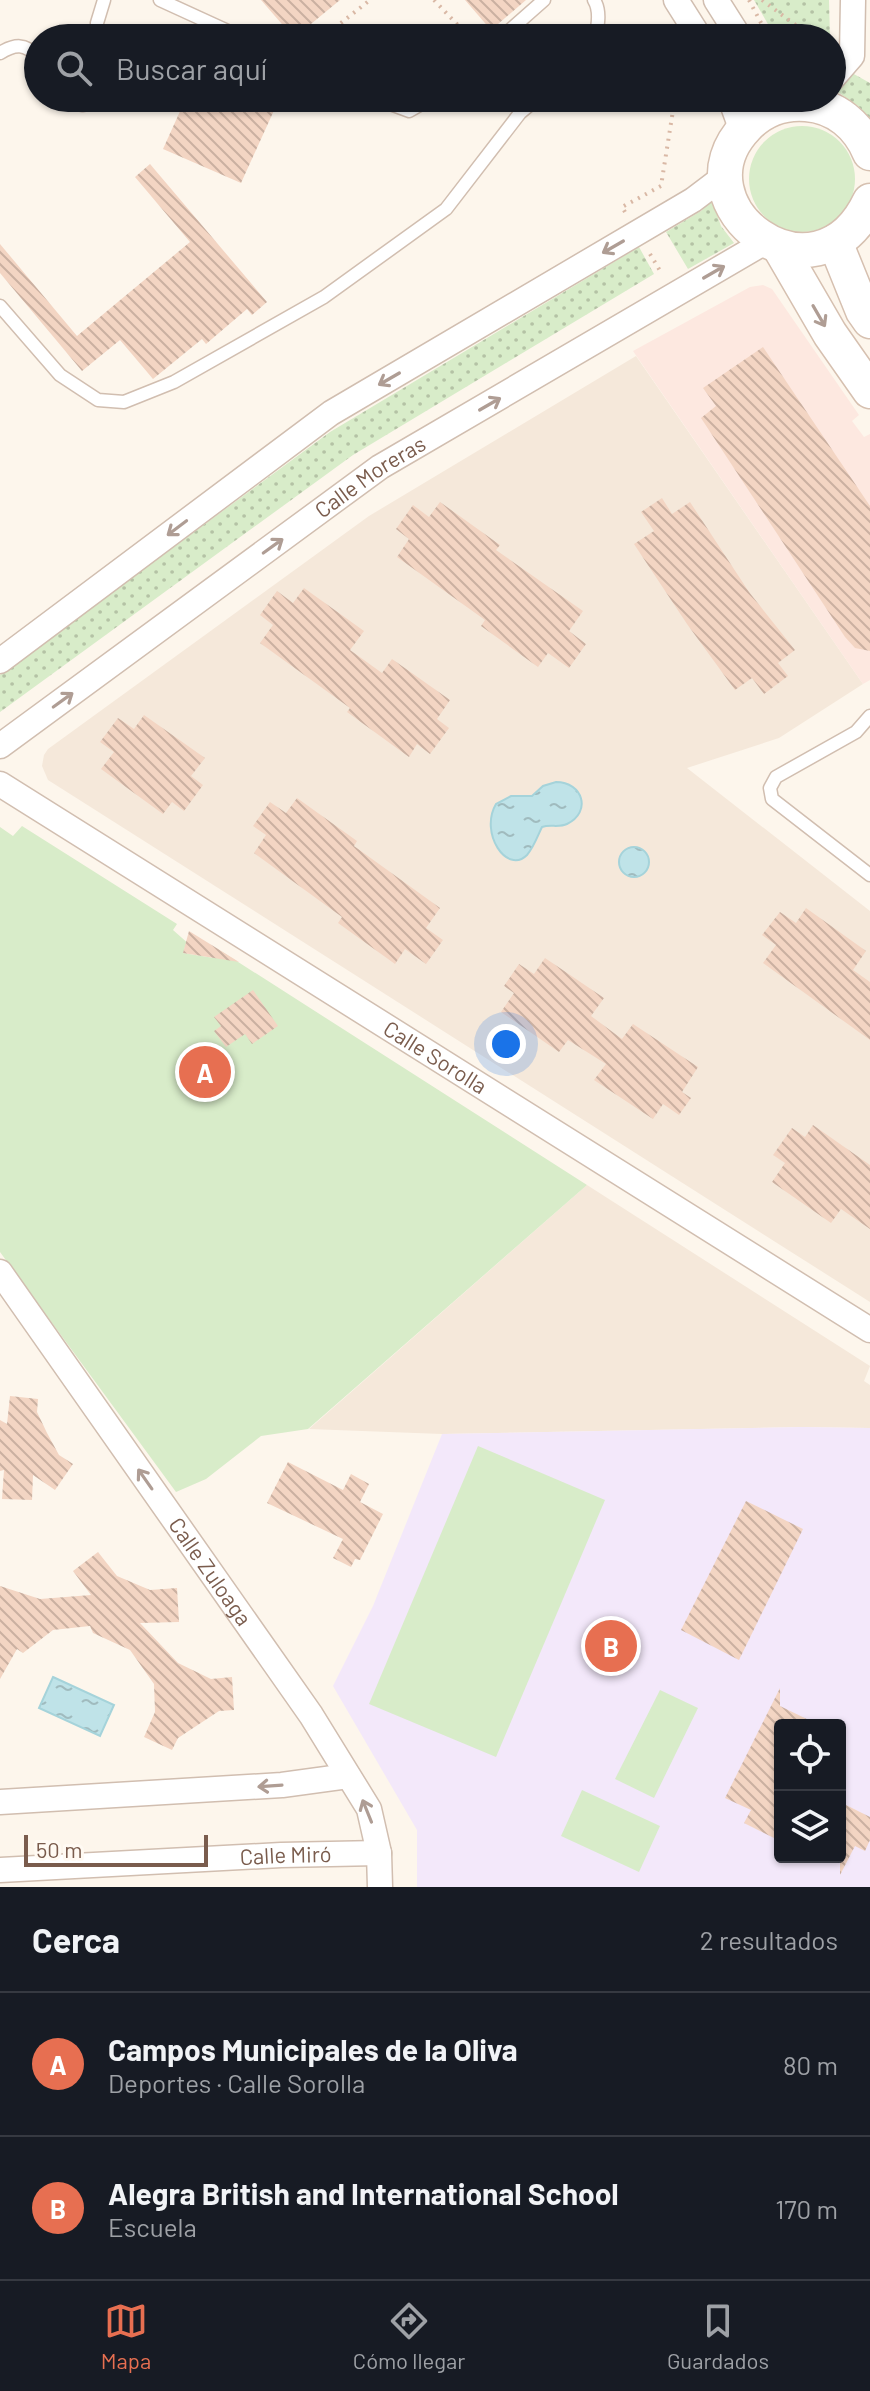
<!DOCTYPE html>
<html lang="es">
<meta charset="utf-8">
<style>
body{margin:0;font-family:Barlow,sans-serif;background:#242831;color:#f1f3f6}
.controls{position:absolute;right:24px;bottom:24px;display:grid;overflow:hidden;border-radius:8px;box-shadow:0 2px 6px #0004}
.controls button{width:72px;height:72px;display:grid;place-items:center;padding:0;border:0;border-bottom:2px solid #363941;background:#171b24;color:#f1f3f6;font:40px sans-serif}
.scale{position:absolute;left:24px;bottom:20px;width:184px;box-sizing:border-box;padding-left:8px;border:4px solid #7a5c4d;border-top:0;font-size:22px;line-height:28px;white-space:nowrap;color:#7a5c4d;-webkit-text-stroke:6px #fffaf3;paint-order:stroke}
.you{position:absolute;left:506px;top:1044px;width:28px;height:28px;margin:-20px;border:6px solid #fff;border-radius:50%;background:#1a73e8;box-shadow:0 0 0 12px #1a73e833}
.badge{display:grid;place-items:center;width:52px;height:52px;border-radius:50%;background:#e76f51;color:#fff;font-size:26px;font-weight:700}
.pin{position:absolute;translate:-50% -50%;border:4px solid #fff;box-shadow:0 2px 8px #0006}
.list{margin:0;padding:0;list-style:none}
h2{display:flex;justify-content:space-between;align-items:center;height:104px;margin:0;padding:0 32px;font-size:34px}
h2 small{font-size:26px;font-weight:400;color:#9ea1a6}
.list li{display:grid;grid-template-columns:52px 1fr auto;gap:24px;align-items:center;box-sizing:border-box;height:144px;padding:0 32px;border-top:2px solid #363941}
.list b{display:block;font-size:30px;white-space:nowrap}
.list p{margin:0;font-size:26px;white-space:nowrap;color:#9ea1a6}
.list em{font-size:26px;font-style:normal;color:#9ea1a6}
.icon{flex:none;width:44px;height:44px;fill:none;stroke:currentColor;stroke-width:2;stroke-linecap:round;stroke-linejoin:round}
.map{position:relative;flex:none;width:870px;height:1887px;overflow:hidden}
.search{position:absolute;background:#171b24;box-shadow:0 2px 6px #0004;left:24px;right:24px;top:24px;height:88px;display:flex;align-items:center;gap:20px;box-sizing:border-box;padding:0 28px;border-radius:44px;color:#9ea1a6;font-size:30px}
.sheet{height:392px;background:#171b24}
nav{display:flex;justify-content:space-around;align-items:center;box-sizing:border-box;height:112px;border-top:2px solid #363941;background:#171b24;font-size:22px;color:#9ea1a6}
nav a{display:grid;justify-items:center;gap:4px}
nav .on{color:#e76f51}
.map>svg:first-child{display:block}
.residential{fill:#f5e8da}
.commercial{fill:#fde8e0}
.education{fill:#f3e8fa;fill-rule:evenodd}
.grass{fill:url(#grass-dots)}
.garden{fill:#d8ecc9}
.water{fill:url(#water-ripples);stroke:#a5d3da;stroke-width:2}
.building{fill:url(#building-back-hatch)}
.lines{fill:none;stroke-linecap:round;stroke-linejoin:round}
.lane-casing{stroke:#d1beb0;stroke-width:15}
.street-casing{stroke:#d1beb0;stroke-width:27}
.secondary-casing{stroke:#d6c0b0;stroke-width:37}
.path{stroke:#d9b8a5;stroke-width:4;stroke-dasharray:2 6;stroke-linecap:butt}
.lane{stroke:#fff;stroke-width:12}
.street{stroke:#fff;stroke-width:24}
.secondary{stroke:#fff;stroke-width:34}
.oneway{stroke:#af9d94}
.labels{text-anchor:middle;stroke-width:6;stroke-linejoin:round;paint-order:stroke}
.street-label{font-size:22px;fill:#7a5c4d;stroke:#fffaf3}
</style>
<div class="map">
<svg width="870" height="1887" viewBox="0 0 870 1887">
<defs>
<pattern id="grass-dots" width="8" height="8" patternUnits="userSpaceOnUse" patternTransform="scale(2)"><rect width="8" height="8" fill="#d8ecc9"/><path d="M2 2h.1M6 6h.1" fill="none" stroke="#b4c2a5" stroke-width="1.8" stroke-linecap="round"/></pattern>
<pattern id="water-ripples" width="26" height="14" patternUnits="userSpaceOnUse" patternTransform="scale(2)"><rect width="26" height="14" fill="#bfe3e8"/><path d="M2 4q2-2 4 0t4 0M15 11q2-2 4 0t4 0" fill="none" stroke="#a0bbbe"/></pattern>
<pattern id="building-back-hatch" width="6" height="6" patternUnits="userSpaceOnUse" patternTransform="scale(2)"><rect width="6" height="6" fill="#f3d5c3"/><path d="M-1 5l2 2M0 0l6 6M5-1l2 2" fill="none" stroke="#cab0a1"/></pattern>
</defs>
<rect width="100%" height="100%" fill="#fdf6ec"/>
<g class="residential">
<path d="M636 356 863 684 779 738 687 768 870 911V1302L48 780 42 766 44 755 48 749 369 516Z"/>
<path d="M587 1185 870 1366 864 1381 870 1385V1428L802 1427 442 1434 309 1429Z"/>
</g>
<path class="commercial" d="M763 285 772 289 859 415 852 421 864 437 870 434V680L863 684 633 351 750 287Z"/>
<path class="education" d="M802 1427 870 1428V1887H417V1830L333 1686 373 1606 442 1434ZM780 1725H840V1857H780Z"/>
<g class="grass">
<path d="M754 0H829L830 38H776Z"/>
<path d="M852 73 870 83V119L858 106 838 92Z"/>
<path d="M712 201 721 226 734 243 688 269 666 232 701 211Z"/>
<path d="M639 247 654 274 353 455 0 712V675L330 432Z"/>
</g>
<g class="garden">
<circle cx="802" cy="179" r="53"/>
<path d="M22 826 177 924 173 930 190 945 185 947 183 953 214 958 221 951 587 1185 308 1429 261 1436 206 1479 176 1492 0 1252V827L13 836Z"/>
<path d="M478 1446 605 1500 496 1757 369 1704Z"/>
<path d="M660 1690 698 1708 654 1798 615 1779Z"/>
<path d="M582 1790 660 1826 639 1872 561 1836Z"/>
</g>
<g class="water">
<path d="M556 782C583 782 592 812 567 824 559 828 550 824 542 827 538 835 534 847 527 855 507 875 479 833 496 804L511 796H532L543 786Z"/>
<circle cx="634" cy="862" r="15"/>
<path d="M53 1677 114 1705 100 1736 39 1708Z"/>
</g>
<g class="building">
<path d="M261 0H340L294 38Z"/>
<path d="M465 0H526L491 30Z"/>
<path d="M186 98H255L276 106 241 183 163 149Z"/>
<path d="M150 164 267 302 252 315 247 309 206 344 202 339 153 379 120 340 82 371 0 273V244L77 336 190 242 135 177Z"/>
<path d="M763 347 870 506V651L855 648 845 637 701 418 716 406 703 388Z"/>
<path d="M662 498 672 514 690 502 749 592 795 650 778 663 788 676 764 694 752 678 735 690 687 624 634 544 654 531 641 512Z"/>
<path d="M440 502 500 545 496 550 583 611 569 631 586 644 569 668 548 653 538 667 481 626 485 620 397 557 409 539 396 529 413 505 429 517Z"/>
<path d="M304 588 364 631 350 650 382 673 392 659 450 700 437 719 449 728 430 754 417 744 409 757 347 712 350 708 260 643 273 625 260 615 277 591 293 603Z"/>
<path d="M144 715 205 758 191 776 203 785 184 811 172 802 163 814 101 769 114 752 100 742 118 718 134 729Z"/>
<path d="M297 798 357 841 354 846 440 908 426 928 443 940 426 964 405 949 395 964 338 923 342 917 254 853 266 835 253 826 270 802 286 813Z"/>
<path d="M806 908 866 951 853 970 870 982V1040L763 963 776 945 762 935 780 912 796 923Z"/>
<path d="M189 931 239 962 183 953Z"/>
<path d="M545 958 604 998 591 1016 622 1039 633 1024 698 1067 682 1092 691 1098 679 1115 663 1104 653 1119 594 1080 606 1064 568 1040 559 1052 501 1012 514 993 504 986 519 964 534 974Z"/>
<path d="M253 990 278 1026 252 1044 245 1034 226 1047 214 1031 221 1026 214 1017Z"/>
<path d="M813 1125 870 1165V1229L841 1209 831 1223 772 1182 785 1163 773 1155 792 1128 805 1137Z"/>
<path d="M10 1396 38 1399 37 1412 47 1433 59 1455 73 1464 55 1490 33 1475 32 1500 2 1499 4 1470 0 1471V1420L7 1424Z"/>
<path d="M288 1462 343 1490 351 1474 369 1484 360 1502 383 1514 360 1560 355 1559 351 1567 333 1558 343 1539 267 1503Z"/>
<path d="M746 1501 803 1529 739 1660 681 1630Z"/>
<path d="M98 1552 117 1576 150 1590 177 1588 179 1622 140 1623 178 1663 211 1679 232 1677 234 1710 219 1711 178 1738 172 1750 144 1737 155 1712 154 1684 130 1650 93 1633 90 1626 53 1630 23 1653 17 1649 0 1679V1586L40 1599 91 1595 73 1571Z"/>
<path d="M780 1688V1706L819 1725H780V1841L744 1823 751 1810 725 1798Z"/>
<path d="M840 1802 870 1817V1840L865 1851 855 1846 840 1875Z"/>
</g>
<g class="lines">
<defs>
<g id="lane">
<path d="M160 0 243 38"/>
<path d="M594 0C601 11 598 26 595 38"/>
<path d="M97 38V23L104 0"/>
<path d="M501 38 544 0"/>
<path d="M0 53C15 44 25 43 38 57"/>
<path d="M76 98 82 105 88 104 93 98"/>
<path d="M374 98 409 111 432 98"/>
<path d="M0 306 60 375 98 400 124 402 174 382 324 297 446 209 520 113 538 98"/>
<path d="M870 716 856 732 776 777 770 788 772 799 870 875"/>
</g>
<g id="street">
<path d="M676 0 700 38"/>
<path d="M716 0 740 38"/>
<path d="M832 79 852 56 853 0"/>
<path d="M730 98 742 131"/>
<path d="M0 661 331 413 693 200 726 175"/>
<path id="s1" d="M0 746 380 467 765 242"/>
<path id="s2" d="M0 784 870 1330"/>
<path id="s3" d="M0 1272 311 1715 369 1809 379 1853 380 1887"/>
<path d="M0 1802 282 1785 348 1776"/>
<path id="s4" d="M0 1870 281 1855 379 1853"/>
</g>
<g id="secondary">
<path d="M870 153C859 126 836 106 806 104 783 102 762 110 746 127 671 205 816 315 870 201"/>
<path d="M835 242 863 311 870 321"/>
<path d="M780 248 830 334 870 391"/>
</g>
</defs>
<use href="#lane" class="lane-casing"/>
<use href="#street" class="street-casing"/>
<use href="#secondary" class="secondary-casing"/>
<g class="path">
<path d="M434 0 470 38"/>
<path d="M749 0 769 38"/>
<path d="M762 0 813 38"/>
<path d="M322 38 370 0"/>
<path d="M625 212 622 207 661 186 675 98"/>
<path d="M650 254 662 274"/>
</g>
<use href="#lane" class="lane"/>
<use href="#street" class="street"/>
<use href="#secondary" class="secondary"/>
</g>
<defs><path id="oneway-shaft" d="M-6 0H5M1.5-3L5.5 0L1.5 3" fill="none" stroke-width="1.6" stroke-linecap="round" stroke-linejoin="round" transform="scale(2)"/></defs>
<g class="oneway">
<use href="#oneway-shaft" transform="translate(613 247) rotate(150)"/>
<use href="#oneway-shaft" transform="translate(714 272) rotate(-30)"/>
<use href="#oneway-shaft" transform="translate(819 316) rotate(60)"/>
<use href="#oneway-shaft" transform="translate(389 379) rotate(150)"/>
<use href="#oneway-shaft" transform="translate(490 404) rotate(-30)"/>
<use href="#oneway-shaft" transform="translate(177 528) rotate(143)"/>
<use href="#oneway-shaft" transform="translate(273 546) rotate(-36)"/>
<use href="#oneway-shaft" transform="translate(63 700) rotate(-36)"/>
<use href="#oneway-shaft" transform="translate(145 1479) rotate(-125)"/>
<use href="#oneway-shaft" transform="translate(270 1786) rotate(176)"/>
<use href="#oneway-shaft" transform="translate(367 1811) rotate(-112)"/>
</g>
<g class="labels">
<g class="street-label">
<text dy="8" stroke="none"><textPath href="#s1" startOffset="458">Calle Moreras</textPath></text>
<text dy="8" stroke="none"><textPath href="#s2" startOffset="514">Calle Sorolla</textPath></text>
<text dy="8" stroke="none"><textPath href="#s3" startOffset="366">Calle Zuloaga</textPath></text>
<text dy="8" stroke="none"><textPath href="#s4" startOffset="286">Calle Miró</textPath></text>
</g>
</g>
</svg>
<div class="controls">
<button><svg class="icon" aria-label="locate" viewBox="0 0 24 24"><circle cx="12" cy="12" r="6"/><path d="M12 2v4M12 18v4M2 12h4M18 12h4"/></svg></button>
<button><svg class="icon" aria-label="layers" viewBox="0 0 24 24"><path d="M12 4l9 5-9 5-9-5zM3 14l9 5 9-5"/></svg></button>
</div>
<div class="scale">50 m</div>
<div class="you"></div>
<div class="pin badge" style="left:205px;top:1072px">A</div>
<div class="pin badge" style="left:611px;top:1646px">B</div>
<div class="search"><svg class="icon" aria-label="search" viewBox="0 0 24 24"><circle cx="10" cy="10" r="6"/><path d="M15 15l6 6"/></svg>Buscar aquí</div>
</div>
<section class="sheet">
<h2>Cerca<small>2 resultados</small></h2>
<ul class="list">
<li><span class="badge">A</span><div><b>Campos Municipales de la Oliva</b><p>Deportes · Calle Sorolla</p></div><em>80 m</em></li>
<li><span class="badge">B</span><div><b>Alegra British and International School</b><p>Escuela</p></div><em>170 m</em></li>
</ul>
</section>
<nav>
<a class="on"><svg class="icon" aria-label="map" viewBox="0 0 24 24"><path d="M3 6l6-2 6 2 6-2v14l-6 2-6-2-6 2zM9 4v14M15 6v14"/></svg>Mapa</a>
<a><svg class="icon" aria-label="directions" viewBox="0 0 24 24"><path d="M12 3l9 9-9 9-9-9zM9 14v-3h6M13 9l2 2-2 2"/></svg>Cómo llegar</a>
<a><svg class="icon" aria-label="saved" viewBox="0 0 24 24"><path d="M7 4h10v16l-5-4-5 4z"/></svg>Guardados</a>
</nav>
